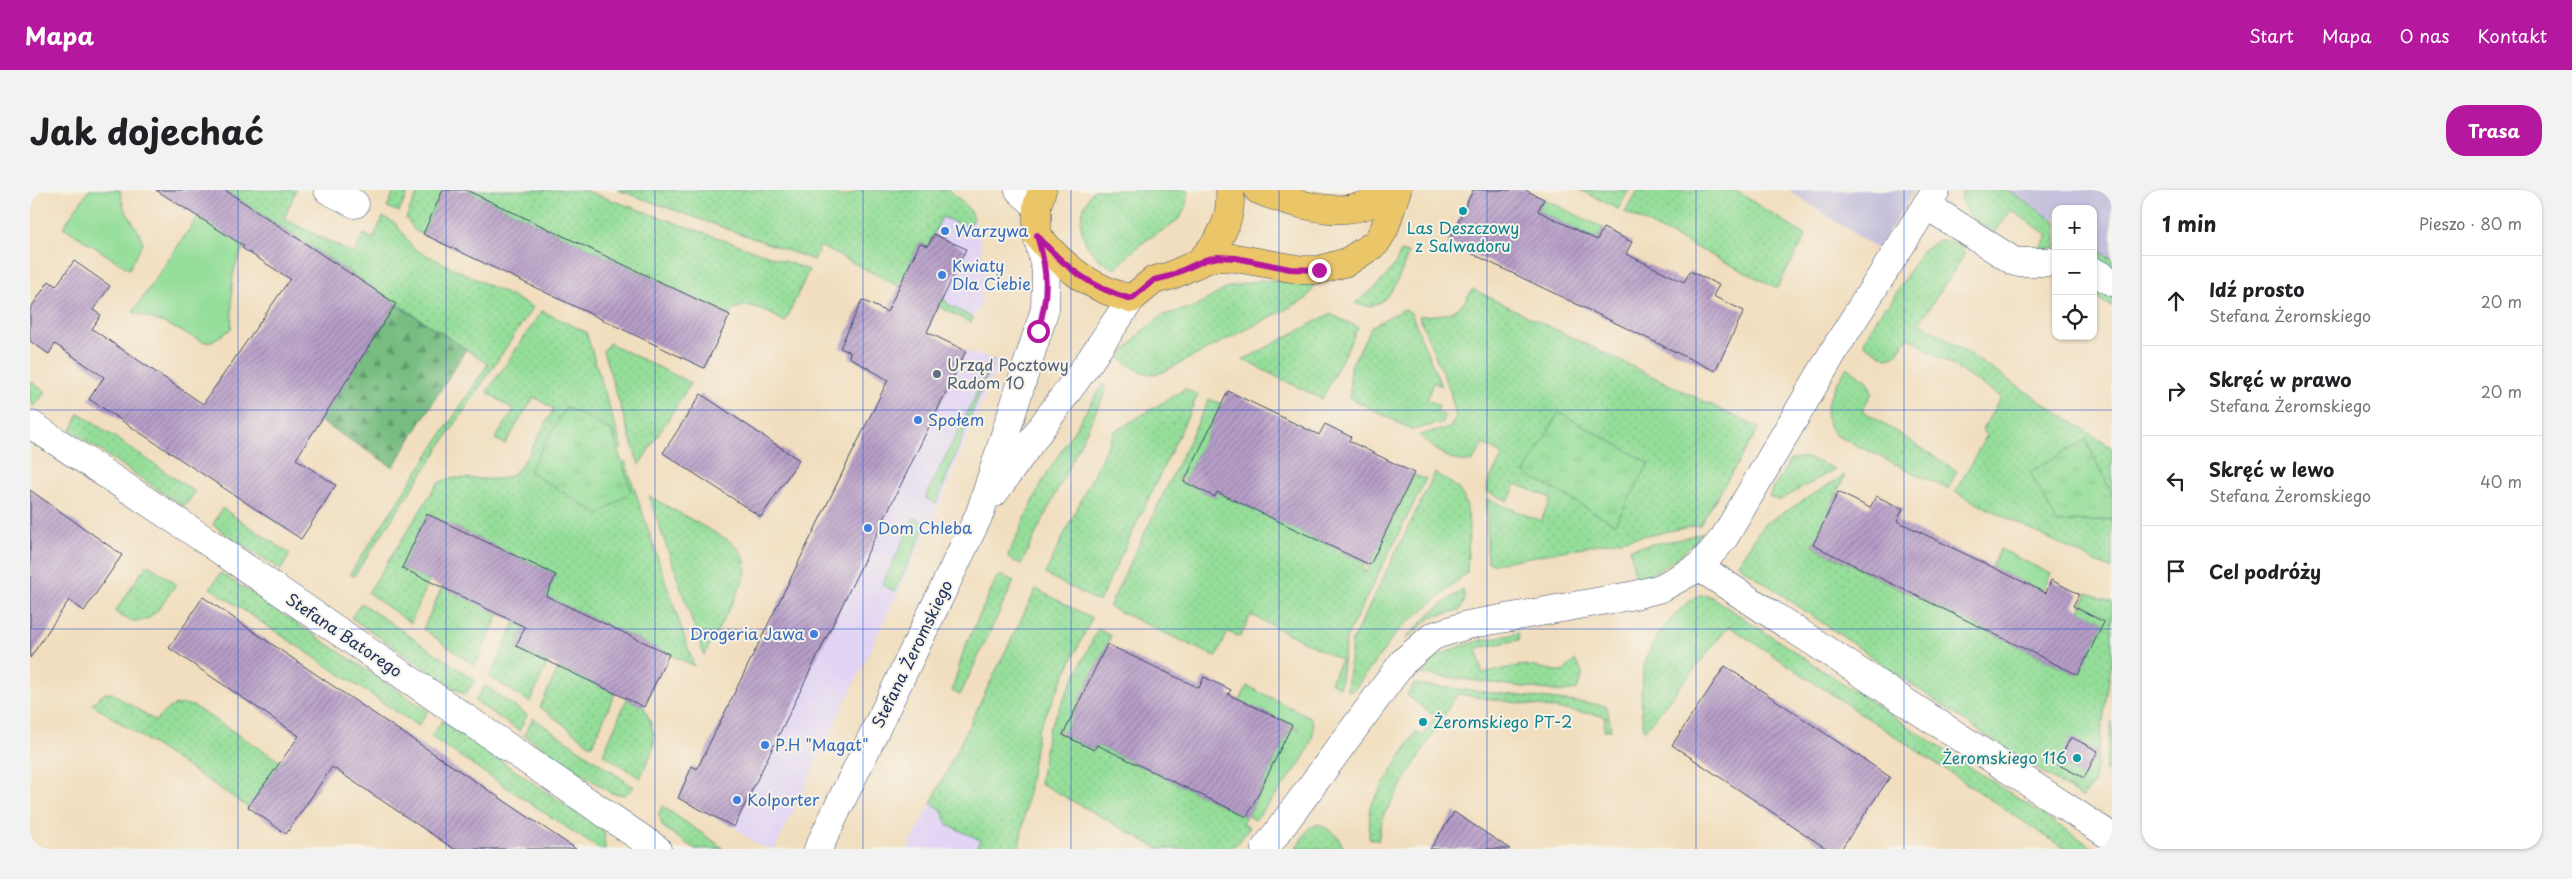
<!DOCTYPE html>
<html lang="pl">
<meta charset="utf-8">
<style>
body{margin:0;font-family:"Playpen Sans",sans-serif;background:#f2f2f2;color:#202124}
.controls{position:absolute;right:15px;top:15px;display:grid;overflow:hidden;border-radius:10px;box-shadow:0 1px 4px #0004}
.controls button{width:45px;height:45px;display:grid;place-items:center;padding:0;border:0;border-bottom:1px solid #e0e0e0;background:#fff;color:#202124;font:25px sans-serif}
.stop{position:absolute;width:15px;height:15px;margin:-11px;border:4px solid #b5179e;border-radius:50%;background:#fff}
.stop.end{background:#b5179e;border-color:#fff;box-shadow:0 1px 5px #0008}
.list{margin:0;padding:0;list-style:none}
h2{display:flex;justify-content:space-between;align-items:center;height:65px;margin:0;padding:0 20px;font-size:21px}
h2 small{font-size:16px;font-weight:400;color:#757577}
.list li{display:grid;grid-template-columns:32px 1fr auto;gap:15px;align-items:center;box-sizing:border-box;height:90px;padding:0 20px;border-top:1px solid #e0e0e0}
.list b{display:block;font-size:19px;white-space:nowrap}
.list p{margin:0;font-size:16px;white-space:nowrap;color:#757577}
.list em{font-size:16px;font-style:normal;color:#757577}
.icon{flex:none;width:28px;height:28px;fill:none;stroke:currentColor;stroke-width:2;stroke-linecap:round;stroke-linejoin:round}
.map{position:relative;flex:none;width:2082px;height:659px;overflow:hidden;border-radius:20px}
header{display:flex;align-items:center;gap:30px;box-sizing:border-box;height:70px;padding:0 25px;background:#b5179e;color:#fff}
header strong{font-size:24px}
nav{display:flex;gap:28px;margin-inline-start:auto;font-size:18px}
.intro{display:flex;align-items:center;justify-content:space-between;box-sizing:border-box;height:120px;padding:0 30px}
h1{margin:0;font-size:35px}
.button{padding:12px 22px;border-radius:20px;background:#b5179e;color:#fff;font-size:18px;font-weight:700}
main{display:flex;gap:30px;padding:0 30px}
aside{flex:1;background:#fff;border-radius:20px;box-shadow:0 1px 4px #0004}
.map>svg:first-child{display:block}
.built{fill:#e1d4f4}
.industrial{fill:#c5c0db}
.grass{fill:url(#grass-dots);stroke:#58867c}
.forest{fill:url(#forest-firs);stroke:#497670}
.park{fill:url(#park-tufts);stroke:#58867c}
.garden{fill:#94de99;stroke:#58867c}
.building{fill:url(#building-hatch)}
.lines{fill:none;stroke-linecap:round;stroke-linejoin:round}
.minor-casing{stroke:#3b496c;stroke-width:29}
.major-casing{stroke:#3b496c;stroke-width:29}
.minor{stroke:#fff;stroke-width:28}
.major{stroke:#eac669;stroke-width:28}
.route{stroke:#b5179e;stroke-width:6}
.grid{fill:none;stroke:#1d4ed8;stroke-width:1;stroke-opacity:0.55}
.culture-dot{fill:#0f9aa8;stroke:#f7f3e8;stroke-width:2}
.shop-dot{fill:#3f7fe0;stroke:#f7f3e8;stroke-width:2}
.service-dot{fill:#5c6f8a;stroke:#f7f3e8;stroke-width:2}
.labels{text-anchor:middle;stroke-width:4;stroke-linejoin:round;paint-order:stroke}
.culture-label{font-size:16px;fill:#0d838f;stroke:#f7f3e8}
.shop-label{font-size:16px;fill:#366cbe;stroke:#f7f3e8;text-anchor:start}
.service-label{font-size:16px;fill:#4e5e75;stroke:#f7f3e8;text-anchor:start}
.street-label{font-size:16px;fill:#1b2f5e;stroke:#f7f3e8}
</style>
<header>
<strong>Mapa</strong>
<nav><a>Start</a><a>Mapa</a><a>O nas</a><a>Kontakt</a></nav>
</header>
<div class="intro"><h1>Jak dojechać</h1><a class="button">Trasa</a></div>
<main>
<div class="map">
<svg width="2082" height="659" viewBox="0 0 2082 659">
<defs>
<pattern id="grass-dots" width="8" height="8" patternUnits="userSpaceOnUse" patternTransform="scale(1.25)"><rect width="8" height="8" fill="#94de99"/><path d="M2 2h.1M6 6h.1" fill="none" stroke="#7fbf86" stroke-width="1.8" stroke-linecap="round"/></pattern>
<pattern id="forest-firs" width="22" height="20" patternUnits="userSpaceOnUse" patternTransform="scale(1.25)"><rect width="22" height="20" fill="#77bd81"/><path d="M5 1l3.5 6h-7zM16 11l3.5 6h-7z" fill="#619a6d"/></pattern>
<pattern id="park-tufts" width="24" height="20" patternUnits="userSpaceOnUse" patternTransform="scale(1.25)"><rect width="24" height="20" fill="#94de99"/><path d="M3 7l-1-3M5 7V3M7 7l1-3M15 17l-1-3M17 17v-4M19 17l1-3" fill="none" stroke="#7fbf86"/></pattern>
<pattern id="building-hatch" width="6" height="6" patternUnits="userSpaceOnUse" patternTransform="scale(1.25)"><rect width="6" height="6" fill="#b79ec8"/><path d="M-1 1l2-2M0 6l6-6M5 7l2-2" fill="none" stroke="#9481a6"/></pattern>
</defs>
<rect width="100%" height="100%" fill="#f7f3e8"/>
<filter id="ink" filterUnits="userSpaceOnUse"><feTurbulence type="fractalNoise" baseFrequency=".02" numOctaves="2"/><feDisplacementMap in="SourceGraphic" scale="10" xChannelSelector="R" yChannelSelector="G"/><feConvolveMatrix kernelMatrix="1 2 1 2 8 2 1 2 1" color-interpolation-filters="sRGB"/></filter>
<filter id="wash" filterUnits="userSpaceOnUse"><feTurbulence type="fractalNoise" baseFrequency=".0096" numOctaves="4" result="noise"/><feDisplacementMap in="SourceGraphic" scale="20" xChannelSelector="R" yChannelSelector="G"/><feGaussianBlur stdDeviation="1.12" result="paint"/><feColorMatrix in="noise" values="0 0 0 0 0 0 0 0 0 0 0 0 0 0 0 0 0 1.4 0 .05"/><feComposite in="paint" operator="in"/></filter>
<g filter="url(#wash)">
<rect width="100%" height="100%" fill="#f1debe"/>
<g class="built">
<path d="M912 27 938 38 944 29 949 42 954 83 951 114 943 128 919 115 913 108 875 84 890 53 897 56Z"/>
<path d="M935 161 969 171 905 325 745 659 729 656 704 637Z"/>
<path d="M901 613 911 619 918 635 950 650 946 659H878Z"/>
</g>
<g class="industrial">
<path d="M1759 0H1885L1847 59Z"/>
<path d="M1977 0H2082V69L2063 57V19H2026V32Z"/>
</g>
<g class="grass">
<path d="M195 0H266L254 29 324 64 334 44 343 49 353 27 365 33 384 59 503 117 324 386 320 384 458 174Z"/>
<path d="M365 0H379L369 22 357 17Z"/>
<path d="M389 0H413L393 44 385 41 376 28Z"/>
<path d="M436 0H553L779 80 755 132C739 123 713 105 700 125Z"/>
<path d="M588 0H800C808 8 818 9 826 0H919L939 19 944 29 938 38 912 27 898 56 889 53 875 84 915 103 913 108 919 115 943 128 941 133 790 56 784 70Z"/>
<path d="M1064 0H1159C1154 37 1140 34 1115 51 1104 59 1095 69 1086 79 1051 65 1040 29 1064 0Z"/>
<path d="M1550 0H1599L1588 19Z"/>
<path d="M1608 0H1705L1776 46 1747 98 1595 22Z"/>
<path d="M1933 0H1977L2026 32V58L2009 59 2018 45 1981 20 1965 43 1939 26 1931 9Z"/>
<path d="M1910 50 1929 53 1934 62 1933 67 1890 132 2082 258V305L2056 250 2027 333 2082 329V380L1925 302 1957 245 1952 240 1971 207 1878 147 1865 166 1856 168 1834 154 1835 149 1855 115 1858 117 1891 61Z"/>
<path d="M2063 57 2082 69V78L2063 67Z"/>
<path d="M1371 61 1378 63C1370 87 1357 127 1325 113 1344 99 1363 84 1371 61Z"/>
<path d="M1231 90 1285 95 1276 109 1133 182C1115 188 1104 178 1089 168L1111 142 1133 125 1164 117 1199 97Z"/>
<path d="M2063 95 2082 107V117L2063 105Z"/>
<path d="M1442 99 1729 238 1670 335 1463 374 1457 371V309L1511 331 1521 308 1486 294 1479 311 1457 302 1458 292 1473 265 1453 254 1443 271C1421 275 1405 259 1389 245L1420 238 1426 227 1420 201 1389 126C1417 124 1429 126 1442 99Z"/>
<path d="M1374 119 1381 123 1411 196 1403 192 1397 210 1409 215 1407 222 1415 226 1413 232 1383 240 1320 208V178L1342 136Z"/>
<path d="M512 121 556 142 592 258 589 260 582 241 536 217 601 301 592 273 595 271 664 476 516 406 526 385 398 324 372 378 399 391 381 433 338 403 407 294C424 280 466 297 483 284 495 275 515 233 524 219L504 207 475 254 465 249 484 220 457 202Z"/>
<path d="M1300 124 1328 137 1292 209 1213 170Z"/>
<path d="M579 153 661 193 609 275 573 161Z"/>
<path d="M963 170 906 314 895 308Z"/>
<path d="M1817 177 1838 191 1842 203 1832 220 1927 281 1918 299 1805 245C1785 221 1804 199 1817 177Z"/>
<path d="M0 191 16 202 4 216 0 213Z"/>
<path d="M1073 194 1076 201 991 374 979 369 978 365 1012 292Z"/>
<path d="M1155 199 1168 205 1069 412 1015 384 1084 242Z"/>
<path d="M1179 209 1192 214 1155 290 1148 286 1147 289 1185 307 1187 302 1336 373 1332 380 1336 382 1383 285 1396 289 1316 448 1310 497 1300 492 1311 470 1221 425 1210 447 1198 442 1186 467 1079 417Z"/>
<path d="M49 223 165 302 154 317 41 241Z"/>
<path d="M1769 268H1778L1805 279 1749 311 1739 306 1760 270Z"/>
<path d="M1405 283C1412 288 1419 291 1425 296 1446 314 1437 358 1437 383L1369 440 1323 501 1317 500 1322 451Z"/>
<path d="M1815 285 1783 356 2048 485 2074 432 2050 420 2058 403 2082 412V469L2064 593 2052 608 1964 551 1710 376 1708 373 1733 335Z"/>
<path d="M619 306 696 349C708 356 716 365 716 380 715 394 682 449 674 465Z"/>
<path d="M192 318 260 364 251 380 183 335Z"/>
<path d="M884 328 897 334 865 401 852 395Z"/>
<path d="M1673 342C1654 364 1634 382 1605 388L1600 358 1652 349Z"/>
<path d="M117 374 146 394C129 418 118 446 85 422Z"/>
<path d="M191 383 398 521 388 536 180 398Z"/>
<path d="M973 386 984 391 930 505 922 501 934 459 967 387Z"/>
<path d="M412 397 469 424 445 476 393 439Z"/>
<path d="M1006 399 1062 428 1008 540 989 659H946L950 650 918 635 911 619 901 613Z"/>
<path d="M1433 399 1435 410 1430 420 1402 427 1375 449 1401 423Z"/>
<path d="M1675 404 1683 408 2065 659H2035L1699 436 1614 541C1609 512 1609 471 1627 447 1633 438 1640 431 1647 423 1655 415 1663 406 1675 404Z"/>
<path d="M331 413 445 490 435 505 321 428Z"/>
<path d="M485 432 495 436 486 457 518 472 500 512 460 487Z"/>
<path d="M1068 439 1081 446 1035 542 1028 539 1026 541 1064 560 1067 555 1216 627 1212 634 1220 637 1208 653 1198 659H1129L1010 593 1018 541Z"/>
<path d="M1488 443 1489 450 1447 458 1452 483 1494 475 1533 482 1545 470 1553 484 1547 499 1533 502 1391 484C1414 453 1453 451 1488 443Z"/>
<path d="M529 477 585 503 562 556 510 517Z"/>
<path d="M1384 494 1572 515 1577 517 1581 540H1574L1575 526 1427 504 1353 626 1348 651 1339 648 1340 616 1386 542 1393 546 1405 527 1377 505Z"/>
<path d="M455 496 497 525 489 541 445 511Z"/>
<path d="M75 503H82L126 531C136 518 146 511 163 516L251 572 218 617 62 514Z"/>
<path d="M597 509 614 517C630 554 626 552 610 588L573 564Z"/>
<path d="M503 528 604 597 595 605 581 603 494 545Z"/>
<path d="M412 531 574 641 575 659H569L401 547Z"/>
<path d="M2082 531V576L2075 583Z"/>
<path d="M632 616 692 657V659H665L633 637 629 624Z"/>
<path d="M1289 634C1301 641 1310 645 1313 659H1265L1280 637Z"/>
</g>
<path class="forest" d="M366 114 436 159 363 277 290 231Z"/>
<g class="park">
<path d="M536 217 582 241 601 301 569 325 499 281Z"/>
<path d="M1529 222 1619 273 1585 334 1495 283Z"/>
<path d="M2056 250 2082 305V329L2027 333 2000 282Z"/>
</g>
<g class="garden">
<path d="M59 0H90C92 25 107 32 113 53L99 79 33 37Z"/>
<path d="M186 0 234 26C219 48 203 69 202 96 201 110 203 124 201 139L182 151 174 152 134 133 103 122Z"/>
<path d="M1514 9 1573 38 1567 50 1508 21Z"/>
<path d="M1970 359 2021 384 2012 401 1961 377Z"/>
<path d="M1217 496 1280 527C1298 552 1241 609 1225 630L1218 626 1261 537 1269 541 1270 539 1231 520 1207 517Z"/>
</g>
<g id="blocks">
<g class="building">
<path d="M126 0H195L366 114 266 269 306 295 271 349 59 209 74 187 25 154 19 164 0 151V119L19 91 26 96 44 71 80 96 63 120 71 125 62 139 173 214 260 89 212 58 214 56Z"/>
<path d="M413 0H436L700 125 674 178 393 44Z"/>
<path d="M1443 0H1495L1514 9 1508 21 1567 50 1573 38 1602 52 1596 64 1654 92 1660 81 1689 95 1683 106 1714 121 1685 181 1418 52Z"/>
<path d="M904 44 936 59 897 142 936 161 704 637 648 608 662 576 667 579 858 190 819 167 820 162 810 158 832 110 857 122 890 53 898 56Z"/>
<path d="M1198 201 1289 245 1295 234 1321 247 1319 251 1384 283 1340 375 1187 302 1185 307 1154 292Z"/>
<path d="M671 204 769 270 731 327 633 263Z"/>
<path d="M0 300 92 365 54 421 39 410 0 468Z"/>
<path d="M1808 302 1840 318 1846 306 1873 319 1867 331 2016 403 2021 390 2049 404 2043 416 2074 432 2048 485 1783 355Z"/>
<path d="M397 324 526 385 516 406 639 464 614 517 486 456 495 437 372 378Z"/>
<path d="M173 407 303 496 546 659H424L302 577 256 644 218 617 269 546 139 458Z"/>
<path d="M1077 454 1169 498 1174 487 1201 500 1198 504 1262 535 1217 627 1067 555 1064 560 1033 545Z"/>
<path d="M1695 476 1860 587 1811 659H1797L1642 555Z"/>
<path d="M2041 547 2068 561 2054 588 2027 574Z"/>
<path d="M1424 622 1480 659H1400Z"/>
</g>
</g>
</g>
<g filter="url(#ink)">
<use href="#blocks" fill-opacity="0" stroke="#3b496c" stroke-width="1"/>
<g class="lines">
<defs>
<g id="minor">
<path d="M298 0 325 14"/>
<path d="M989 0 1007 16"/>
<path d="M1896 15 1985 72H2026"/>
<path d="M2063 81 2082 92"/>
<path d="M0 234 162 341 627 659"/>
<path d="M964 303 1061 169 1101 109"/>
<path d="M1669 377 2082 647"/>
<path d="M788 659 950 323 1015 119 1016 80 1007 45"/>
<path d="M1235 659 1373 472 1403 446 1437 435 1605 405 1631 398 1669 377 1694 348 1808 154 1906 0"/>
</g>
<g id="major">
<path d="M1012 0 1007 16V45C1033 77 1060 98 1101 109L1124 90 1140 86 1175 70 1188 67 1206 68 1272 80H1289L1317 72 1346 53 1354 40 1367 0"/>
<path d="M1228 0C1268 16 1325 34 1361 0"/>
<path d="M1168 73C1190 52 1202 31 1200 0"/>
</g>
</defs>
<use href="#minor" class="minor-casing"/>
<use href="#major" class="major-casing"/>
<use href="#minor" class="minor"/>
<use href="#major" class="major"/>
</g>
</g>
<g class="lines" filter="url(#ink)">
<path class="route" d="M1008 141C1019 105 1018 81 1007 45 1033 76 1061 98 1101 109L1124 90 1140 86 1175 70 1188 67 1206 68 1260 79 1289 80"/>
</g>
<path class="grid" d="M208 0V659M416 0V659M625 0V659M833 0V659M1041 0V659M1249 0V659M1457 0V659M1666 0V659M1874 0V659M0 220H2082M0 439H2082"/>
<g class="culture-dot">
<circle cx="1433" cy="21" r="5"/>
<circle cx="1393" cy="532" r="5"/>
<circle cx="2047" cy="568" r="5"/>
</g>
<g class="shop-dot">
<circle cx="915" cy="41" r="5"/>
<circle cx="912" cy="85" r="5"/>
<circle cx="888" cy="230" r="5"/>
<circle cx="838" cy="338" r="5"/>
<circle cx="784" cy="444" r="5"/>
<circle cx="735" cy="555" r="5"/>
<circle cx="707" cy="610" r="5"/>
</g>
<circle class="service-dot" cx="907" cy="184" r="5"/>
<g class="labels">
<g class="culture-label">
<text x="1433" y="44">Las Deszczowy<tspan x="1433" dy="18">z Salwadoru</tspan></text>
<text x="1403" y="538" text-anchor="start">Żeromskiego PT-2</text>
<text x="2037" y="574" text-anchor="end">Żeromskiego 116</text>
</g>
<g class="shop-label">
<text x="925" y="47">Warzywa</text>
<text x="922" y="82">Kwiaty<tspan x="922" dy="18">Dla Ciebie</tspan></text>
<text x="898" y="236">Społem</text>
<text x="848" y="344">Dom Chleba</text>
<text x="774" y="450" text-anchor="end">Drogeria Jawa</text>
<text x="745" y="561">P.H "Magat"</text>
<text x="717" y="616">Kolporter</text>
</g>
<g class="service-label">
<text x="917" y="181">Urząd Pocztowy<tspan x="917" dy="18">Radom 10</tspan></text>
</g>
<g class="street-label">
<text transform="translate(314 445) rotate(34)" y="6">Stefana Batorego</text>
<text transform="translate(882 464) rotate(-64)" y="6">Stefana Żeromskiego</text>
</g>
</g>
</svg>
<div class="controls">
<button>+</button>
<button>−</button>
<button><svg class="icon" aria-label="locate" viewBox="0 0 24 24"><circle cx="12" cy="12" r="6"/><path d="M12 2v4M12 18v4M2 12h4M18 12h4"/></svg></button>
</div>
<div class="stop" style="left:1008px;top:141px"></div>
<div class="stop end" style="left:1289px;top:80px"></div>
</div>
<aside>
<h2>1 min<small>Pieszo · 80 m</small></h2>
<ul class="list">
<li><svg class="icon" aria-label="ahead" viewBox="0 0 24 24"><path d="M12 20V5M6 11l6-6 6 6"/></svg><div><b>Idź prosto</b><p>Stefana Żeromskiego</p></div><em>20 m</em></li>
<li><svg class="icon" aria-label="right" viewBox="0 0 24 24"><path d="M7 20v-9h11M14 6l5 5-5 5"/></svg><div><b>Skręć w prawo</b><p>Stefana Żeromskiego</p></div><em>20 m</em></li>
<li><svg class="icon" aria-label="left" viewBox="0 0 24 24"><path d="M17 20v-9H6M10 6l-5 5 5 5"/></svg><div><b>Skręć w lewo</b><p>Stefana Żeromskiego</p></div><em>40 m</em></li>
<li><svg class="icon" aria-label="arrive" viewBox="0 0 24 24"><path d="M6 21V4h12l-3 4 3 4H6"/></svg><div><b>Cel podróży</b></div></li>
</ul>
</aside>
</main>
